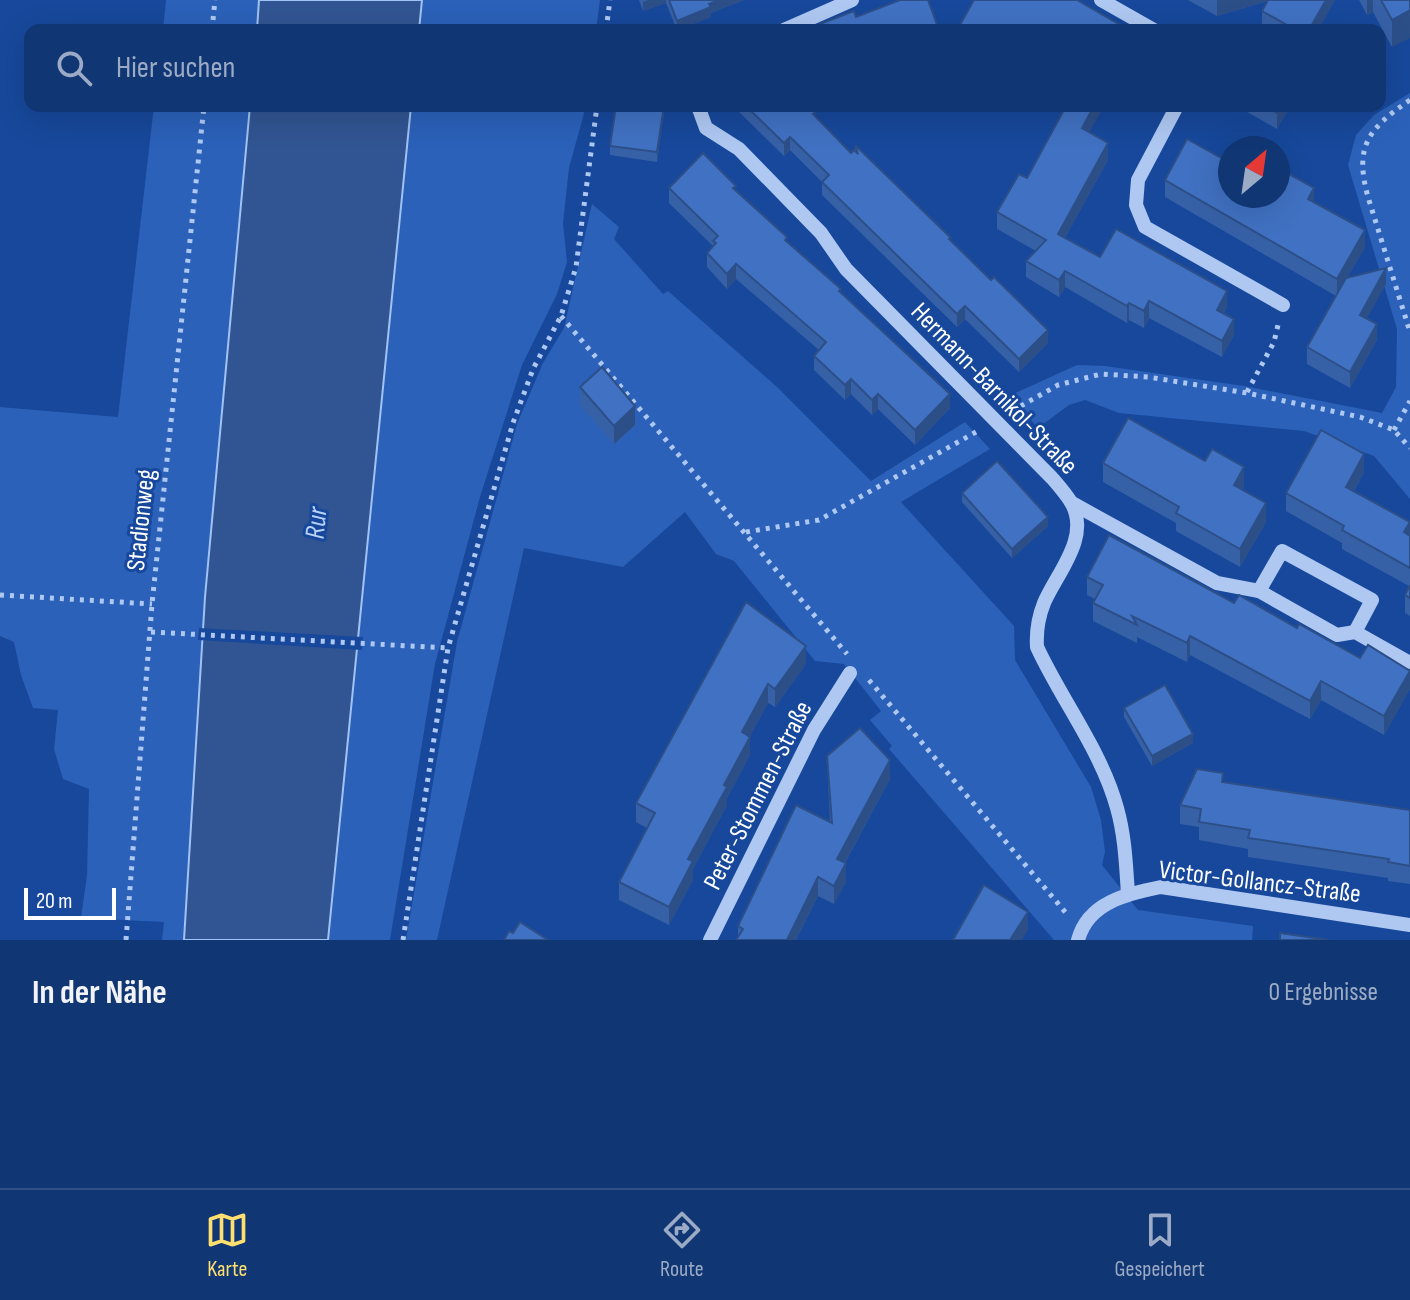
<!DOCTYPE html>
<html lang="de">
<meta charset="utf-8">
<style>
body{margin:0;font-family:"Sofia Sans Condensed",sans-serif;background:#1a3e79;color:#f1f3f6}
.compass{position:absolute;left:1218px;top:136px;width:72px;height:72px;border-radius:50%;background:#113674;box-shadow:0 8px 32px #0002;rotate:29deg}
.scale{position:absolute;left:24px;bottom:20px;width:92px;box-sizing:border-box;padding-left:8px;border:4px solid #fff;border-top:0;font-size:22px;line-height:28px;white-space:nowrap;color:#fff;-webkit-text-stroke:6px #17489b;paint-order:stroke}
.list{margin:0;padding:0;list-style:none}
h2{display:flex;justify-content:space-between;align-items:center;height:104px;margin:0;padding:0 32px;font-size:34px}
h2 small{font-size:26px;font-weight:400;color:#9cabc5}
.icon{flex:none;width:44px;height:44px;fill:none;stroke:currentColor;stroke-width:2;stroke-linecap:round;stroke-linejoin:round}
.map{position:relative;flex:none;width:1410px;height:940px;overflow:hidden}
.search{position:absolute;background:#113674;box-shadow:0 8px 32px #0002;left:24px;right:24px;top:24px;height:88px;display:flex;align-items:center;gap:20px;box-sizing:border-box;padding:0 28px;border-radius:16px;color:#9cabc5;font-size:30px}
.sheet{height:248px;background:#113674}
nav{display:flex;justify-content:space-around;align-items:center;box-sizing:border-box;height:112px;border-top:2px solid #305086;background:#113674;font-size:22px;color:#9cabc5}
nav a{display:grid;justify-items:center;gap:4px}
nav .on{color:#ffdf6f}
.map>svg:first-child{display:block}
.green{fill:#2b61b9}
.water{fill:#315592;stroke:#a1c2f4;stroke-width:2}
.pier{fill:#17489b}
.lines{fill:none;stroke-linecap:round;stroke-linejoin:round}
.path{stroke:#aec8f2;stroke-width:5;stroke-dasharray:4 6;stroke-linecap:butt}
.minor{stroke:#aec8f2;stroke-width:14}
.wall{fill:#3761a7}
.shaded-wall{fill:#2d4f88}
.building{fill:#4071c2;stroke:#2d4f88;stroke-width:2}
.labels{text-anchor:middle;stroke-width:6;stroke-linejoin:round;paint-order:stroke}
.street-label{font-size:26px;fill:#fff;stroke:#17489b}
.water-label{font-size:28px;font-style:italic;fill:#bad3f8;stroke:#17489b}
</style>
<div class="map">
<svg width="1410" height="940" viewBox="0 0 1410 940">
<rect width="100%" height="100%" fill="#17489b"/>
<g class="green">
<path d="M166 0H259L257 30H163Z"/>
<path d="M422 0H600L596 30H419Z"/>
<path d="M1410 93V499L1374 456 1304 431 1119 413 1085 400 1069 405 1038 428 1009 396 1077 365 1105 366 1244 386 1382 413 1396 387 1397 329 1348 165 1356 135 1374 115Z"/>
<path d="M154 106H250L205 597 184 940H162L164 922 81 918 87 875 89 789 63 779 54 749 58 710 33 708 21 675 14 642 0 636V407L118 417Z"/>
<path d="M411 106H586L569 168 563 223 567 262 557 294 522 365 480 497 435 664 390 940H328Z"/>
<path d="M592 204 619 227 614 239 663 294 668 291 777 387 871 481 965 422 990 449 901 502 1014 626 1015 660 1091 787 1101 820 1105 852 1102 865 1138 910 1253 926 1252 940H1054L889 749 892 746 870 720 881 711 844 664 815 661 734 561 716 554 685 512 623 567 524 548 437 940H406L457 642 517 424 543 363 564 328Z"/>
</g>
<g class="water">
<path d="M259 0H422L419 30H257Z"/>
<path d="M250 106H411L328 940H184L205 597Z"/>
</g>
<path class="pier" d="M199 628 363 637 362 650 198 640Z"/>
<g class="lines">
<g class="path">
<path d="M212 30 215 0"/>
<path d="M606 30 610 0"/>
<path d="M1410 100C1368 129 1354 146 1368 197L1410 332"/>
<path d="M561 316 847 654"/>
<path d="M1247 392 1274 342 1278 325"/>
<path d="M1012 411 1058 385 1101 374 1148 377 1247 393 1360 417 1394 430 1410 448"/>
<path d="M1394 430 1410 401"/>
<path d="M746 532 819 520 976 432"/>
<path d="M0 595 152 604"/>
<path d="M151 632 448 648"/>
<path d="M869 680 1066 913"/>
<path d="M126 940 152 604 204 106"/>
<path d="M403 940 448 648 513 423 533 369 561 316 576 267 597 106"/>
</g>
<g class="minor">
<path d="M1101 0 1154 30"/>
<path d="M784 30 852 0"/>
<path d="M698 106 706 128 739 149 821 233 846 269 1052 478C1059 486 1067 495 1072 504 1090 538 1057 573 1044 603 1038 618 1036 631 1037 647 1062 701 1101 750 1117 808 1125 836 1126 865 1128 894"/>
<path d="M1177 106 1138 180 1136 205 1145 227 1283 305"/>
<path d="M1072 503 1217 583 1259 591 1337 635 1355 632 1410 663"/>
<path d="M1259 591 1282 551 1372 600 1355 632"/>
<path d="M710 940 814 730 850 673"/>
<path d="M1078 940C1088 902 1127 894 1161 887L1410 925"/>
</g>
</g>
<g class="wall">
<path d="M639 0H744L711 13V17L677 30 666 3 643 11Z"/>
<path d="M1188 0H1335L1318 30H1266L1262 28V11L1268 1 1217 16Z"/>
<path d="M1359 0H1410L1392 47 1373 12 1367 15Z"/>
<path d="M665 106 657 162 610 155V146Z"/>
<path d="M736 106H810L816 117 851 153 855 150V145L951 241 1048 343 1019 372 965 319 957 327 822 195V182L790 150 784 156 736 109Z"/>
<path d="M1237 106H1290L1277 129Z"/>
<path d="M1089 132 1108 160 1065 238 1100 257 1227 307 1224 313 1234 335 1222 357 1149 318 1144 328 1129 320 1127 323 1065 287 1059 297 1026 277V261L1036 251 997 229V212Z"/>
<path d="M1230 163 1314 202 1365 247 1347 278 1386 284 1366 318 1377 340 1350 388 1307 364V347L1336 296 1165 197V180Z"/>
<path d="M669 188 736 191 787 242 841 293 950 408 915 445 878 409 872 415 851 394 845 400 814 370V356L819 350 736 279 727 289 707 267V253L713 246 669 203Z"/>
<path d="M580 387 635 425 614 444 580 405Z"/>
<path d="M1103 463 1244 486 1242 490 1266 522 1240 567 1176 531V523L1103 482Z"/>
<path d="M1364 472 1354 491 1410 522V616L1405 613V595L1409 586 1342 549V543L1286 511V493Z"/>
<path d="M962 493 1048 526 1012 558 962 502Z"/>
<path d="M1087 577 1234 603 1297 628 1360 658 1410 669V689L1384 735 1321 700 1310 719 1190 655 1187 662 1137 637V643L1093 621V603L1095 599 1087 595Z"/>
<path d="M746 602 806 664 775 707 768 703 750 736V755L727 798V805L693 869V880L669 925 619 900V882L647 828 636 822V803Z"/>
<path d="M1124 708 1193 743 1152 766 1124 717Z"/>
<path d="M827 756 890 779 845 863 846 882 834 904 818 896 796 940H736L738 937V926L830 822Z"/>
<path d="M1223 782 1410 810V884L1388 881V878L1248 857V849L1199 840V827L1180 824V805Z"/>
</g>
<g class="shaded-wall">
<path d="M648 0H666V3L643 11V2Z"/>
<path d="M719 0H744L711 13V17L677 30V21Z"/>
<path d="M1217 0H1271L1217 16Z"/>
<path d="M1326 0H1335L1318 30H1309Z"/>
<path d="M1367 0H1373V12L1367 15Z"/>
<path d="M1410 10V38L1392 47V20Z"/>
<path d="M1003 26V30H987Z"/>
<path d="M664 106H665L657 162V152Z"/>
<path d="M1094 106H1104L1082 145V128Z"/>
<path d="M1280 106H1290L1277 129V113Z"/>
<path d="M790 137V150L784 156V143Z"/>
<path d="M1108 143V160L1058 251V234Z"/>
<path d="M1314 188V205L1308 199Z"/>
<path d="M1365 230V247L1337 296V279Z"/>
<path d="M736 264V279L727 289V274Z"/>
<path d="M1386 268V284L1360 331V315Z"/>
<path d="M1065 271V287L1059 297V280Z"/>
<path d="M1227 291V307L1217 326V310Z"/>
<path d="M1149 301V318L1144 328V311Z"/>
<path d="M1129 303V320L1127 323V306Z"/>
<path d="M965 306V319L957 327V314Z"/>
<path d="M1234 319V335L1222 357V341Z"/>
<path d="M1377 324V340L1350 388V372Z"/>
<path d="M1048 330V343L1019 372V359Z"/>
<path d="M851 379V394L845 400V385Z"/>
<path d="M878 394V409L872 415V400Z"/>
<path d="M950 394V408L915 445V430Z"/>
<path d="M635 406V425L614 444V426Z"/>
<path d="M1364 454V472L1346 505V487Z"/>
<path d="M1244 467V486L1234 504V485Z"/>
<path d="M1266 503V522L1240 567V549Z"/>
<path d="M1048 517V526L1012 558V549Z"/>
<path d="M1410 522V541L1404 532Z"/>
<path d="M1190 636V655L1187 662V643Z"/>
<path d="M806 646V664L775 707V689Z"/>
<path d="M1410 671V689L1384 735V716Z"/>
<path d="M1321 681V700L1310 719V701Z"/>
<path d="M768 684V703L742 751V732Z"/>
<path d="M1193 734V743L1152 766V756Z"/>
<path d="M750 737V755L727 798V805L693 869V880L669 925V907L688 859 724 785Z"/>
<path d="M890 760V779L837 877V859Z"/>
<path d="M846 863V882L834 904V886Z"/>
<path d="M818 877V896L796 940H787Z"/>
<path d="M1028 912V930L1022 940H1010Z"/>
</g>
<g class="building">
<path d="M669 0H719L709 4 711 7 677 21Z"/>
<path d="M900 0H928L939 30H813L812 27 854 11 856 17Z"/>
<path d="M974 0H1077L1129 30H1010L1003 26 987 30H957Z"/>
<path d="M1268 0H1326L1309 30H1293L1294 29 1262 11Z"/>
<path d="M1381 0H1410V10L1392 20Z"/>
<path d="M616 106H664L657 152 610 146Z"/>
<path d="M746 106H810L816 111 813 114 851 153 854 150 858 154 855 145 951 238 949 239 991 280 994 277 1048 330 1019 359 965 306 957 314 822 182 829 175 790 137 784 143Z"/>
<path d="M1066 106H1094L1082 128 1108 143 1058 234 1100 257 1116 229 1227 291 1217 310 1234 319 1222 341 1149 301 1144 311 1129 303 1127 306 1065 271 1059 280 1026 261 1046 240 997 212 1019 174 1027 178Z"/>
<path d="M1265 106H1280L1277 113Z"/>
<path d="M1187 139 1230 163V196H1278V168L1314 188 1308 199 1365 230 1337 279 1165 180Z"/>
<path d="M703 153 736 186 733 188 787 237 785 240 841 289 839 291 950 394 915 430 878 394 872 400 851 379 845 385 814 356 826 342 736 264 727 274 707 253 716 243 713 241 718 236 669 188Z"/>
<path d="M1386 268 1360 315 1377 324 1350 372 1307 347 1346 278Z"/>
<path d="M602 367 635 406 614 426 580 387Z"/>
<path d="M1128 418 1205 461 1212 449 1244 467 1234 485 1266 503 1240 549 1176 513 1179 507 1103 463Z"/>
<path d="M1321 430 1364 454 1346 487 1410 522 1404 532 1410 536V568L1342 530 1344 526 1286 493Z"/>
<path d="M997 461 1048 517 1012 549 962 493Z"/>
<path d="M1109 535 1234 603 1239 595 1297 628 1299 624 1360 658 1368 645 1410 671 1384 716 1321 681 1310 701 1190 636 1187 643 1132 616 1137 625 1093 603 1103 585 1087 577Z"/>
<path d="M1410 585V598L1405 595Z"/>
<path d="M746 602 806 646 775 689 768 684 742 732 750 737 724 785 727 787 688 859 693 861 669 907 619 882 655 813 636 803Z"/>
<path d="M1165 685 1193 734 1152 756 1124 708Z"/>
<path d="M860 728 890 760 837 859 846 863 834 886 818 877 787 940H736L743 929 738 926 796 805 832 823 827 756Z"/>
<path d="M1197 769 1223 773 1222 782 1410 810V866L1388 862 1389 859 1248 838 1250 830 1199 822 1201 809 1180 805Z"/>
<path d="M984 885 1028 912 1010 940H953Z"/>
<path d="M520 922 548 940H504L509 931 513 933Z"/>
<path d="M1280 933 1329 940H1280Z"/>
</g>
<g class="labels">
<g class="street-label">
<text transform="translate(995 388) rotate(46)" y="9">Hermann-Barnikol-Straße</text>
<text transform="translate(140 520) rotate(-84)" y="9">Stadionweg</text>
<text transform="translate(757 795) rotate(-63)" y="9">Peter-Stommen-Straße</text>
<text transform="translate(1260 881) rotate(7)" y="9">Victor-Gollancz-Straße</text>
</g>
<g class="water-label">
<text transform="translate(315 523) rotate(-85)" y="10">Rur</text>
</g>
</g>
</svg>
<svg class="compass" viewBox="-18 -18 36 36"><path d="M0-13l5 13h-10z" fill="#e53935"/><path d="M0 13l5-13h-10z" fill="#9cabc5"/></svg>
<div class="scale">20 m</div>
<div class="search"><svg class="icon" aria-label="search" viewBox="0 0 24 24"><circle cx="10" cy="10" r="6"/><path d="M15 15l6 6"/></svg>Hier suchen</div>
</div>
<section class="sheet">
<h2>In der Nähe<small>0 Ergebnisse</small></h2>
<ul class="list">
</ul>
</section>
<nav>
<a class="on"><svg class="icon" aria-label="map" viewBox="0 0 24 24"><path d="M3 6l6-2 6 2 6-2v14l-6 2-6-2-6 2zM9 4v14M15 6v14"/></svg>Karte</a>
<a><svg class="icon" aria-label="directions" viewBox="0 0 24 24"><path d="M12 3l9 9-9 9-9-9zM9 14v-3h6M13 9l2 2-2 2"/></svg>Route</a>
<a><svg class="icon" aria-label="saved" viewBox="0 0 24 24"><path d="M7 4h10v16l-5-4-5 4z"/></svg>Gespeichert</a>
</nav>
